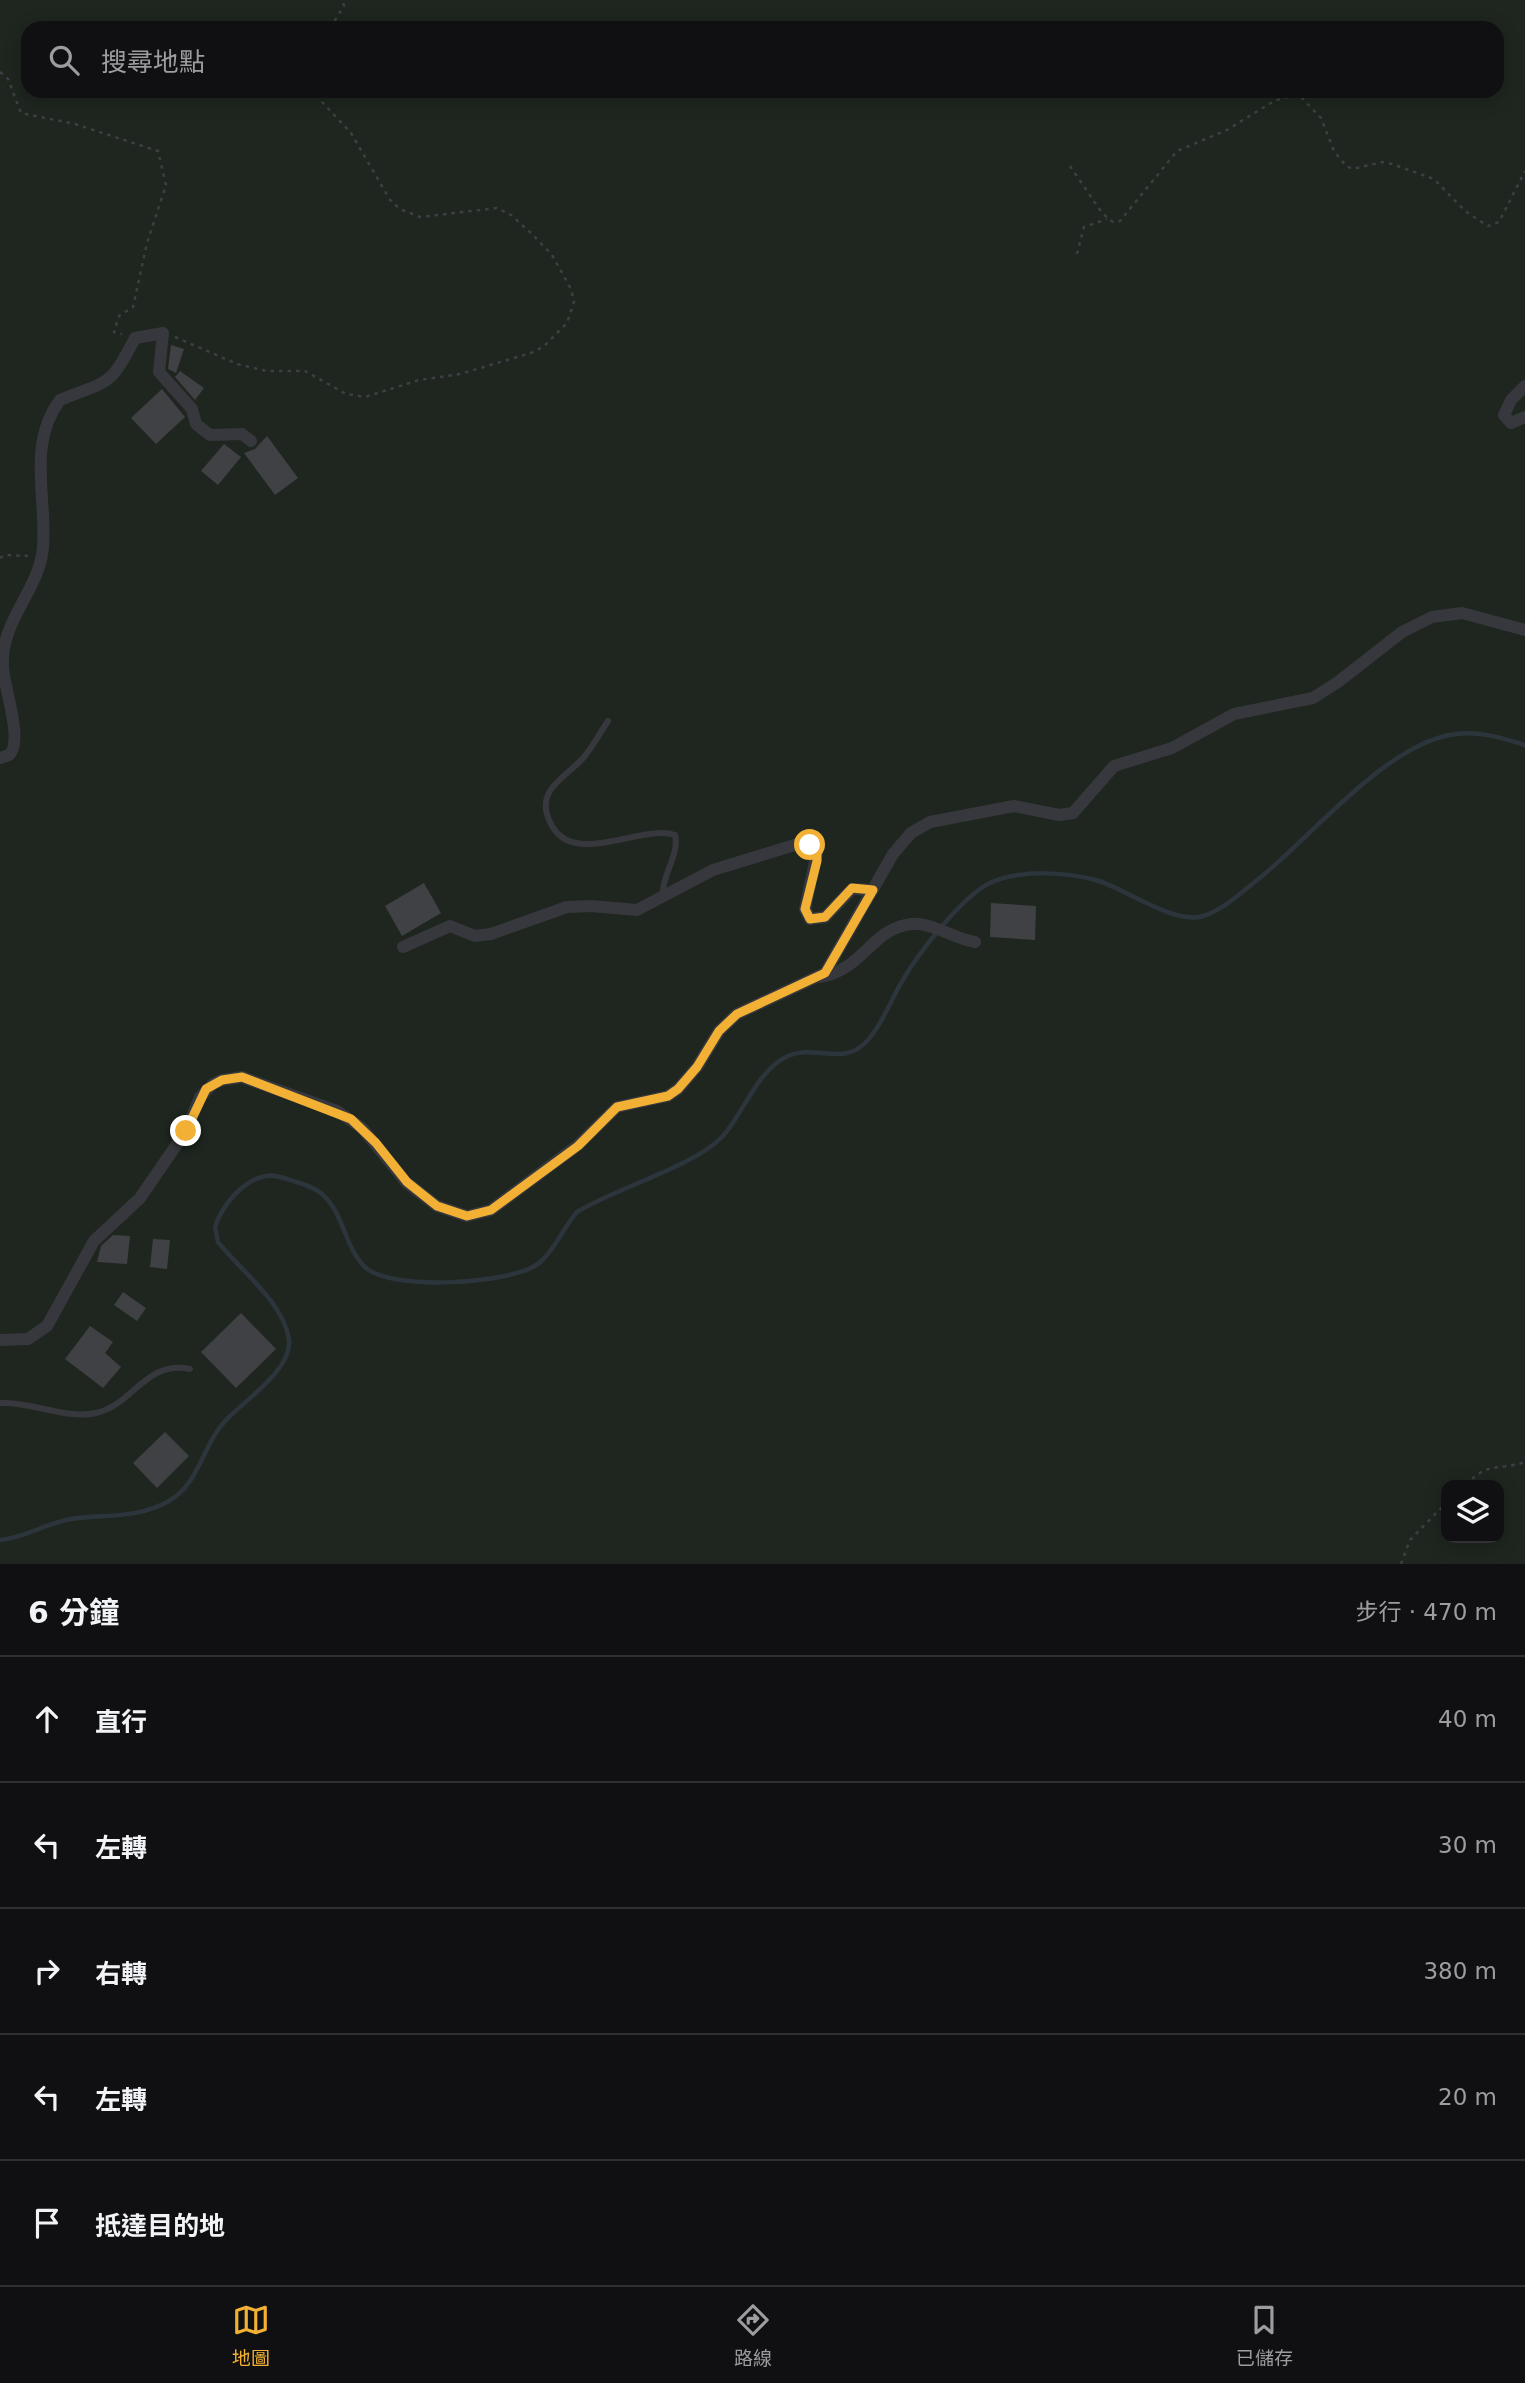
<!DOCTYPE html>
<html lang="zh-TW">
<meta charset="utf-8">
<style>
body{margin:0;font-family:"DejaVu Sans","Noto Sans TC",sans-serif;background:#19191b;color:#f1f3f6}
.controls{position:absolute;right:21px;bottom:21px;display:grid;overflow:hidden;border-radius:14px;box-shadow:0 4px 18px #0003}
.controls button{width:63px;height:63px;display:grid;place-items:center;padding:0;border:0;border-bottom:2px solid #303032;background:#101012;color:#f1f3f6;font:35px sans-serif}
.stop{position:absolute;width:21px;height:21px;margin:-16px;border:5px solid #f2b134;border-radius:50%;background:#fff}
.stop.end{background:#f2b134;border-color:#fff;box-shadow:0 2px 7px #0008}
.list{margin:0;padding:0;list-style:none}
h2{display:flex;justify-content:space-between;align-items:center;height:91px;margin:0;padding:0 28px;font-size:30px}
h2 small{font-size:23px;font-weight:400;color:#9c9d9f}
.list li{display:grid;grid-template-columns:46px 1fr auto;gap:21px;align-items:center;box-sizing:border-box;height:126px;padding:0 28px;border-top:2px solid #303032}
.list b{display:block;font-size:26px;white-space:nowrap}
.list em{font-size:23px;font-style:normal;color:#9c9d9f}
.icon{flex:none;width:38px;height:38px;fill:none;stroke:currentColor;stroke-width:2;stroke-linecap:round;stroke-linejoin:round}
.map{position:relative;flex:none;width:1525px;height:1564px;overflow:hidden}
.search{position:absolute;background:#101012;box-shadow:0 4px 18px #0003;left:21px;right:21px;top:21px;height:77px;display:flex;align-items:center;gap:18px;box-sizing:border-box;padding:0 24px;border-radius:21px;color:#9c9d9f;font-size:26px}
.sheet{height:721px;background:#101012}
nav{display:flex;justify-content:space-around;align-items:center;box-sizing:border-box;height:98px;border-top:2px solid #303032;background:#101012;font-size:19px;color:#9c9d9f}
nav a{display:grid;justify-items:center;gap:4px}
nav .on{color:#f2b134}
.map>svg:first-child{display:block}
.green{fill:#1e261f;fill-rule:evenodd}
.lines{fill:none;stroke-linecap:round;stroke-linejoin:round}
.stream{stroke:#2c353c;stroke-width:4.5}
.building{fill:#404145}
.path{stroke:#3d3f44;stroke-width:2.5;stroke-dasharray:3.5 5;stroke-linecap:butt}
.service{stroke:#37383d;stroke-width:6}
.minor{stroke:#37383d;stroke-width:12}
.route{stroke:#f2b134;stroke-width:9}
</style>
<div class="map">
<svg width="1525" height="1564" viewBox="0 0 1525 1564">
<rect width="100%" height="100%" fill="#161618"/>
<path class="green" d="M0 0H1525V1564H0ZM28 28H1497V91H28ZM1446 1485H1499V1538H1446Z"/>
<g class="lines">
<path class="stream" d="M0 1540C25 1538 46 1523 71 1519 104 1514 138 1519 169 1501 200 1483 202 1445 226 1420 245 1400 293 1369 289 1339 283 1302 241 1271 218 1242L215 1227C222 1206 242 1180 266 1176 276 1174 287 1179 297 1182 307 1185 318 1189 325 1197 344 1216 345 1247 364 1266 387 1292 515 1284 539 1263 555 1250 563 1228 577 1212 616 1188 693 1167 722 1137 744 1113 757 1070 788 1056 814 1044 842 1066 865 1043 881 1027 890 1002 901 983 917 955 961 897 990 883 1020 869 1068 872 1099 881 1127 890 1175 925 1203 916 1225 909 1243 891 1261 877 1314 834 1388 742 1456 734 1481 731 1502 738 1525 745"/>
</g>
<g class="building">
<path d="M171 345 184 349 176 373 168 369Z"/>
<path d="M180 371 204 388 195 400 175 377Z"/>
<path d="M162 389 185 417 156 444 131 418Z"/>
<path d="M267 436 298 478 275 495 244 453 255 449Z"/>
<path d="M224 444 241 457 218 485 201 471Z"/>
<path d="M424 883 441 913 402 936 385 906Z"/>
<path d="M991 903 1036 906 1035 940 990 937Z"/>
<path d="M113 1235 130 1236 127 1264 97 1262 101 1246Z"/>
<path d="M153 1239 170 1240 167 1269 150 1267Z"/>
<path d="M123 1292 146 1308 137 1321 114 1305Z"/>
<path d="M241 1313 276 1349 236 1388 201 1352Z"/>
<path d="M90 1326 113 1342 105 1353 121 1367 103 1388 65 1359Z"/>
<path d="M165 1432 189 1456 157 1488 133 1463Z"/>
</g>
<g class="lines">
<g class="path">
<path d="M330 28 344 6 342 0"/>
<path d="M0 72 8 79 21 113 75 124 158 151 166 185 147 243 133 307 119 316 114 332 122 334"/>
<path d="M1070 166 1102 213 1113 222 1120 221 1177 151 1227 130 1274 101 1291 96 1302 98 1321 118 1334 151 1346 166 1353 169 1382 162 1392 164 1434 179 1465 211 1488 226 1499 222 1525 171"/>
<path d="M1077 254 1084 227 1107 219"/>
<path d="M175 337 237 364 266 371H305L346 394 365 397 419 380 460 374 531 353 543 347 567 323 574 302 571 289 552 255 531 233 511 215 497 208 420 217 400 209 390 200 351 133 322 102 323 91"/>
<path d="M0 558 5 555 28 556"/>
<path d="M1466 1485C1488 1461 1498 1471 1525 1462"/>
<path d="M1401 1564 1410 1540 1446 1503"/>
</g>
<g class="service">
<path d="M608 721C600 733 593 746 584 757 574 769 558 778 550 791 544 801 545 812 550 822 571 870 642 823 675 835 680 854 661 876 663 897"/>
<path d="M0 1403C31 1401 66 1420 96 1413 133 1405 145 1360 190 1369"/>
</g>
<g class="minor">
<path d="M1525 386 1511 400 1504 415 1511 423 1525 417"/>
<path d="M0 758 9 755C24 742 4 688 3 667 0 620 40 590 43 547 47 498 27 444 60 400 110 379 109 389 135 338L163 333 159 372 192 409 196 424 210 435 242 434 251 441"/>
<path d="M403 947 450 926 475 936 491 934 567 907 591 906 637 910 713 870 801 843 810 845 817 852 805 909 810 919 825 917 852 889 873 890"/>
<path d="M820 977C865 969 871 928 912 924 932 922 954 939 975 942"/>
<path d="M0 1340 28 1339 47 1326 94 1241 140 1198 186 1131 200 1097 213 1084 222 1080 242 1077 337 1111 362 1128 406 1182 437 1206 467 1216 491 1210 578 1145 617 1107 668 1096 678 1089 697 1067 719 1031 737 1014 825 973 893 854 911 833 930 822 1014 806 1059 815 1073 813 1114 766 1172 748 1234 714 1313 698 1338 682 1402 632 1432 617 1462 613 1525 630"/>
</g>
</g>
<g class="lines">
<path class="route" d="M186 1131 206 1089 222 1080 242 1077 351 1119 376 1143 407 1182 437 1206 467 1216 491 1210 578 1146 617 1107 668 1096 678 1089 697 1067 719 1031 737 1014 825 973 873 890 852 888 825 917 810 919 805 909 817 861V852L810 845"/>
</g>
</svg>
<div class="controls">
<button><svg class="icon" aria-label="layers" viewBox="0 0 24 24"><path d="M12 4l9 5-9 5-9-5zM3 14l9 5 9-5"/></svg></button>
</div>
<div class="stop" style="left:810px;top:845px"></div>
<div class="stop end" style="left:186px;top:1131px"></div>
<div class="search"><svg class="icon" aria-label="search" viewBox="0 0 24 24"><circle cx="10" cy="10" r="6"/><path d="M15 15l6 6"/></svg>搜尋地點</div>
</div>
<section class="sheet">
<h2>6 分鐘<small>步行 · 470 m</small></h2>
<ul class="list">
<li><svg class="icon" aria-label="ahead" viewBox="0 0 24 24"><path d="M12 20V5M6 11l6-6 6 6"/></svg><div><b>直行</b></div><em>40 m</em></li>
<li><svg class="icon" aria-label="left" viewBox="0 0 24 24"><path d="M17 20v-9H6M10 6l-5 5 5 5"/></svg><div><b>左轉</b></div><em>30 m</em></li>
<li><svg class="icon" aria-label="right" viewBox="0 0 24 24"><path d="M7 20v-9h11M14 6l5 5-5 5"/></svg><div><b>右轉</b></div><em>380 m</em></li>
<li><svg class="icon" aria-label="left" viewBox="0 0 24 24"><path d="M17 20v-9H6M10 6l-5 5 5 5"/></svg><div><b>左轉</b></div><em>20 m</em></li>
<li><svg class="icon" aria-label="arrive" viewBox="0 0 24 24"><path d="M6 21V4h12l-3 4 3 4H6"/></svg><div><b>抵達目的地</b></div></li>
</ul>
</section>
<nav>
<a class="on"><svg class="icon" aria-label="map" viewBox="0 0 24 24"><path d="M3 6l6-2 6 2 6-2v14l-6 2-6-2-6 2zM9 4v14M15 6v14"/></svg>地圖</a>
<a><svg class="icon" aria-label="directions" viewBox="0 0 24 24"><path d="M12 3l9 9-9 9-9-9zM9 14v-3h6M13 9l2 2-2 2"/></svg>路線</a>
<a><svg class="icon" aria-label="saved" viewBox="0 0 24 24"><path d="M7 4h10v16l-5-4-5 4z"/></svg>已儲存</a>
</nav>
